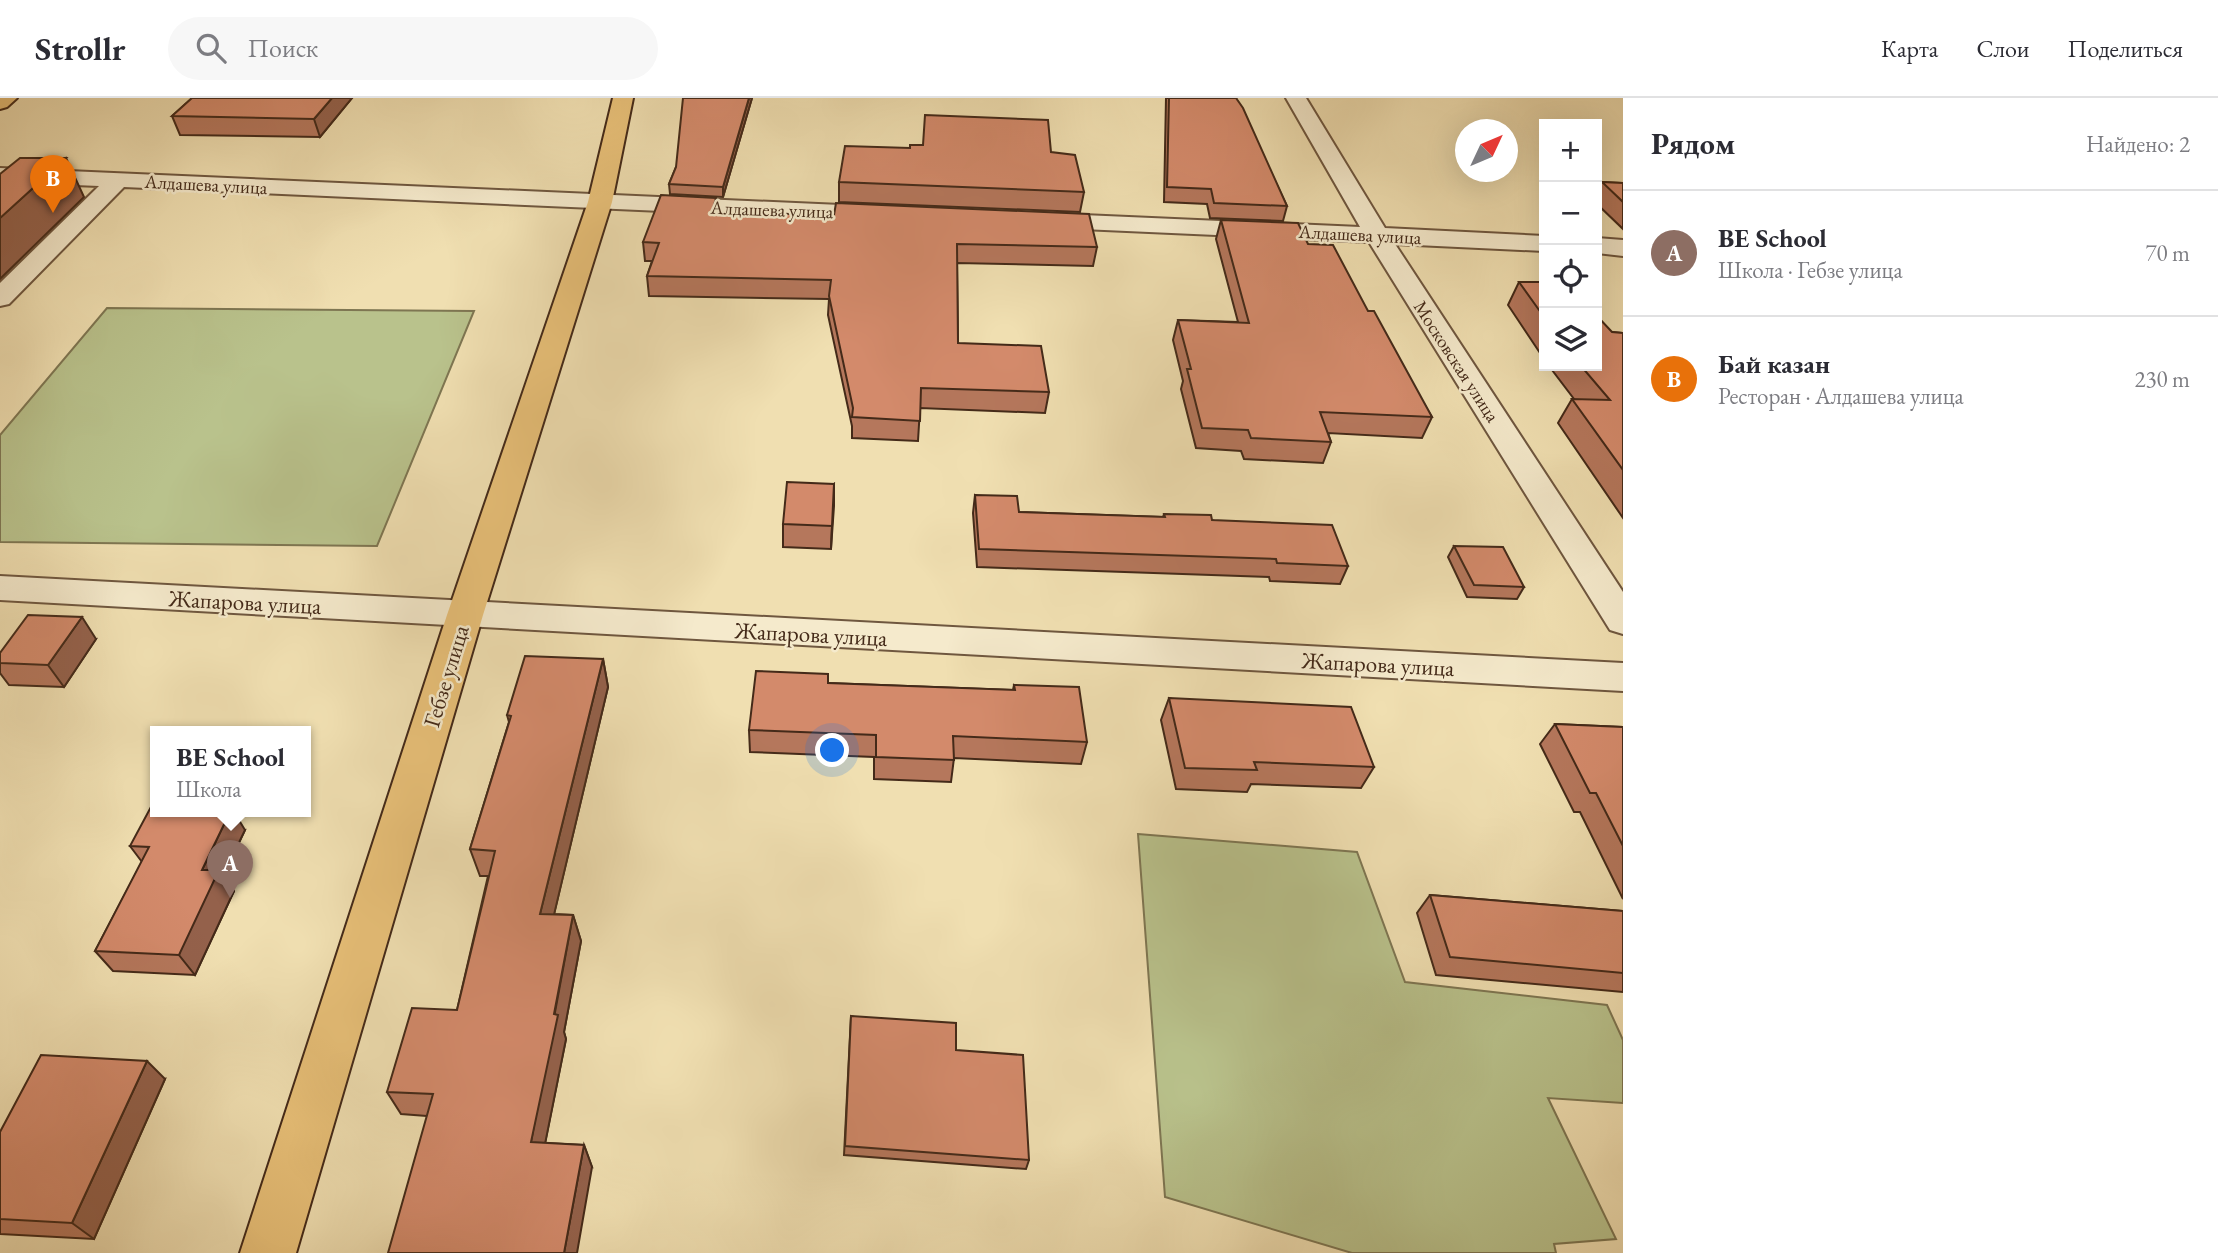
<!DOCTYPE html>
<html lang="ru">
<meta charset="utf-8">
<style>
body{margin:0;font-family:"EB Garamond",serif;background:#f7f7f7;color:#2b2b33}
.controls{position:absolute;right:21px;top:21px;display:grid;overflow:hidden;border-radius:0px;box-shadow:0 7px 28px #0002}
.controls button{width:63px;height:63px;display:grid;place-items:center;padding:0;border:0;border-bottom:2px solid #e1e1e2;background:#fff;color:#2b2b33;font:35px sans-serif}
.compass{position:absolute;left:1455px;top:21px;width:63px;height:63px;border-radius:50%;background:#fff;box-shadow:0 7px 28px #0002;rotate:46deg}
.you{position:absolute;left:833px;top:653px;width:24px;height:24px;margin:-18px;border:5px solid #fff;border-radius:50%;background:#1a73e8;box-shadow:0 0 0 10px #1a73e833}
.badge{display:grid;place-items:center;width:46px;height:46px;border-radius:50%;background:#7c3aed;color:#fff;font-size:23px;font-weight:700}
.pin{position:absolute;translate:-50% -58px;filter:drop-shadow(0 2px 4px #0008)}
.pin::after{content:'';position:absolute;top:37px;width:24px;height:21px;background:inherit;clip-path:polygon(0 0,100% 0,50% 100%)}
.popup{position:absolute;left:150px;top:628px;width:161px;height:91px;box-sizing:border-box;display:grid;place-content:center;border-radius:0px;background:#fff;filter:drop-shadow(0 2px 5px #0005);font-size:23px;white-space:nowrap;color:#7c7c81}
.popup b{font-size:26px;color:#2b2b33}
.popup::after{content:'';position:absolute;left:50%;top:100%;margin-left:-14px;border:14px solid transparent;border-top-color:#fff}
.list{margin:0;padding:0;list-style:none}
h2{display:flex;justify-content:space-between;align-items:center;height:91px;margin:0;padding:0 28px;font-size:30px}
h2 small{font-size:23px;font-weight:400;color:#7c7c81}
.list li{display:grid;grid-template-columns:46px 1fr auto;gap:21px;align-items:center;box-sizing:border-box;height:126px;padding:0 28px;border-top:2px solid #e1e1e2}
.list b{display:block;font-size:26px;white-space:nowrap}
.list p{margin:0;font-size:23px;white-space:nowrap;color:#7c7c81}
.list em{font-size:23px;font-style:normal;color:#7c7c81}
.icon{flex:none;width:38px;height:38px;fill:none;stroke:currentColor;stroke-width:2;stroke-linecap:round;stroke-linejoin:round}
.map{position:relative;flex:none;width:1623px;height:1155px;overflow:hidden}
header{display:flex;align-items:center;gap:42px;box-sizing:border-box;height:98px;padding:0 35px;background:#fff;border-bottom:2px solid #e1e1e2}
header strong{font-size:33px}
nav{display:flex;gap:38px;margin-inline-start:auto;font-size:24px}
.search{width:490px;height:63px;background:#f7f7f7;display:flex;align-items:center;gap:18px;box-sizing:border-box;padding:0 24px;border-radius:38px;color:#7c7c81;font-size:26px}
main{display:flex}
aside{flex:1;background:#fff}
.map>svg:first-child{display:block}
.green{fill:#b9c28c;stroke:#7e7652;stroke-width:2}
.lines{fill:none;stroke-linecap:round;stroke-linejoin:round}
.minor-casing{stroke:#6f573f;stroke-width:4}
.major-casing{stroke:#442a19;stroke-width:4}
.highway-casing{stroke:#442a19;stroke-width:4}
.minor{fill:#f5eacc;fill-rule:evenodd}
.major{fill:#e8c078;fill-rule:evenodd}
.highway{fill:#e8c078;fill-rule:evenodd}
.wall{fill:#b5775c;stroke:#442a19;stroke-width:2}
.shaded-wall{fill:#94614b;stroke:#442a19;stroke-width:2}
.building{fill:#d38a6b;stroke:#442a19;stroke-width:2}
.labels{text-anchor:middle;stroke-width:5;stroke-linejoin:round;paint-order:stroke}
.far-street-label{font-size:19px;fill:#442a19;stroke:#f5eacc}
.street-label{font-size:23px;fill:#442a19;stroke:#f5eacc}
</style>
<header>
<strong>Strollr</strong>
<div class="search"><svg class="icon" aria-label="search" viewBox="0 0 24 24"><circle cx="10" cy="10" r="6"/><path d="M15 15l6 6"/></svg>Поиск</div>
<nav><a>Карта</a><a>Слои</a><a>Поделиться</a></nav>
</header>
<main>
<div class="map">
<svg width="1623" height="1155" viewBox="0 0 1623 1155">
<rect width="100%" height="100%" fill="#f0dfb1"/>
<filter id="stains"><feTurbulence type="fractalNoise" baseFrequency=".00286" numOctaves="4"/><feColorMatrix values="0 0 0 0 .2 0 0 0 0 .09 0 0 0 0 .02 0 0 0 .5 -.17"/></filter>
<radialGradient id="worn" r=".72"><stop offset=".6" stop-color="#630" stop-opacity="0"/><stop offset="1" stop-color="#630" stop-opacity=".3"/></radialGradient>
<g class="green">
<path d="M107 210 474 213 377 448 0 444V337Z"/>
<path d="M1138 736 1357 754 1405 884 1607 907 1623 942V1005L1548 1000 1616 1141 1554 1146 1556 1155H1352L1165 1099Z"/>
</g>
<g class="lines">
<defs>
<g id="minor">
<path d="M1286 0H1306L1385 130 1544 138V153L1395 146 1623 494V536L1610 532 1369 144 1037 129 1028 127 1025 122 1028 117 1037 115 1360 129Z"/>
<path d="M0 70 886 109 895 111 898 116 895 121 886 123 124 89 9 206 0 208V185L99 88 0 84Z"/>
<path d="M1597 140 1623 142V158L1597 155Z"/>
<path d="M0 478 1623 565V593L0 502Z"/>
</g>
<path id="major" d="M613 0H633L612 104 483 517 296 1155H240L447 517 588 104Z"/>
<path id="highway" d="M0 0H17L7 9 0 11Z"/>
</defs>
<use href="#minor" class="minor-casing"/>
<use href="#major" class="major-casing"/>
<use href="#highway" class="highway-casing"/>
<use href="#minor" class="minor"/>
<use href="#major" class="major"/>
<use href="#highway" class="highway"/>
</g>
<g class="wall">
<path d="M192 0H352L320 39 180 37 172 18Z"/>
<path d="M752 0 723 99 670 96 669 86 676 69Z"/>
<path d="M1166 0H1236L1287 108 1283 123 1210 120 1207 106 1164 104Z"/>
<path d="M1051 54 1084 94 1080 114 839 104V84Z"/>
<path d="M1602 84 1623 85V131L1597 106V93Z"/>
<path d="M717 114 1097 149 1093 168 957 165 958 245 1049 294 1045 315 920 310 918 343 852 340V328L828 217 829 201 649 198 647 178 652 163H645L643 144Z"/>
<path d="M1221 122 1308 146 1368 213 1432 319 1422 340 1328 335 1331 344 1323 365 1244 361 1241 353 1196 350 1181 291 1183 283 1173 242 1178 222 1238 224 1216 141Z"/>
<path d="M1519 184H1544V261L1508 207Z"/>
<path d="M1612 234 1623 235V420L1558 325 1572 301H1574L1549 268H1597Z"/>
<path d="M834 386 831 451 783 449V426Z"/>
<path d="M975 397 1019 414 1163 419 1164 416 1212 422 1348 468 1340 486 1270 483 1269 479 977 469 973 415Z"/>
<path d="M1454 448 1524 489 1517 501 1467 499 1448 459Z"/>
<path d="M96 541 64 589 9 587 0 575V555Z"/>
<path d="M603 561 608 589 554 816 573 817 581 843 564 934 566 941 545 1045 584 1047 592 1069 427 1018 401 1016 387 994 457 912 488 778H480L470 751 509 624 507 617Z"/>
<path d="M828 585 1013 592 1014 587 1087 644 1081 666 954 660 951 684 874 681V659L750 654 749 632Z"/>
<path d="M1169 600 1374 669 1361 690 1251 686 1247 694 1176 691 1161 622Z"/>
<path d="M1555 626 1623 629V801L1580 714H1574L1540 646Z"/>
<path d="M245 732 223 778 234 793 195 877 113 873 95 853 142 764 130 748Z"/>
<path d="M1430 797 1623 813V894L1436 877 1417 815Z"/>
<path d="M851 918 956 952 1029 1062 1026 1071 844 1057Z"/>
<path d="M165 981 94 1141 0 1136V1034Z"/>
</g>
<g class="shaded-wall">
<path d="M332 0H352L320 39 314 21Z"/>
<path d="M749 0H752L723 99V89Z"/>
<path d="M66 60 84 99 0 181V120Z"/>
<path d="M716 100 718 118 712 114Z"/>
<path d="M834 386V408L831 451 832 428Z"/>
<path d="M82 519 96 541 64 589 48 567Z"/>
<path d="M603 561 608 589 548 842 540 816Z"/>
<path d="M230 714H234L245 732 223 778 234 793 195 877 179 857 202 772Z"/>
<path d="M573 817 581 843 564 934 566 941 541 1066 531 1044Z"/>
<path d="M147 963 165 981 94 1141 72 1125Z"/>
<path d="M584 1047 592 1069 577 1155H564Z"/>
</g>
<g class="building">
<path d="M192 0H332L314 21 172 18Z"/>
<path d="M683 0H749L723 89 669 86 676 69Z"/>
<path d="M1169 0H1236L1243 10 1287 108 1214 105 1211 91 1167 89Z"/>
<path d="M925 17 1048 22 1051 54 1075 57 1084 94 839 84 845 48 910 50V47H923Z"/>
<path d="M20 60H66L0 120V76Z"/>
<path d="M1602 84 1623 85V104Z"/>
<path d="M661 97 716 100 712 114 834 117 836 105 1089 116 1097 149 957 146 958 245 1041 248 1049 294 921 290 920 323 852 319 853 310 829 198 831 182 647 178 659 145 643 144Z"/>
<path d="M1221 122 1298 125 1308 146 1333 147 1368 213H1374L1432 319 1320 314 1331 344 1251 340 1248 332 1202 330 1187 271H1191L1178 222 1249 225Z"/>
<path d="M1519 184H1544V219Z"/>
<path d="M1597 218 1612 234 1623 235V372L1572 301 1610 302 1581 268H1597Z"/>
<path d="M787 384 834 386 832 428 783 426Z"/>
<path d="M975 397 1017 398 1019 414 1165 419 1164 416 1211 417 1212 422 1332 427 1348 468 1277 465 1276 461 979 451Z"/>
<path d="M1454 448 1503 449 1524 489 1474 487Z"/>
<path d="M28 517 82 519 48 567 0 565V555Z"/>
<path d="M525 558 603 561 540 816 573 817 554 916 558 917 531 1044 584 1047 564 1155H388L433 996 387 994 412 910 457 912 495 753 470 751 511 618 507 617Z"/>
<path d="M756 573 828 576V585L1015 592 1014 587 1079 589 1087 644 953 638 954 662 876 659V637L749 632Z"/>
<path d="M1169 600 1351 609 1374 669 1254 664 1257 672 1185 670Z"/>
<path d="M1555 626 1623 629V748L1596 695H1590Z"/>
<path d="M152 707H155V714H230L202 772H219L179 857 95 853 149 749 130 748Z"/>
<path d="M1430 797 1623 813V875L1450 859Z"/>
<path d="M851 918 956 925V952L1023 957 1029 1062 845 1048Z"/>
<path d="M41 957 147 963 72 1125 0 1121V1034Z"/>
</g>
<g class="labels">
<g class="far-street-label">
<text transform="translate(206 86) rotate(3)" y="7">Алдашева улица</text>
<text transform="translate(772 111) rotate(2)" y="7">Алдашева улица</text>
<text transform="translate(1360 136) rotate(3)" y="7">Алдашева улица</text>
<text transform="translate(1457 263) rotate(57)" y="7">Московская улица</text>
</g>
<g class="street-label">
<text transform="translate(245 504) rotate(3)" y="8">Жапарова улица</text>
<text transform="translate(811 536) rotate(3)" y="8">Жапарова улица</text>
<text transform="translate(1378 566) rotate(3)" y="8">Жапарова улица</text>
<text transform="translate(446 578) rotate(-73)" y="8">Гебзе улица</text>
</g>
</g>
<rect width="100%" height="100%" filter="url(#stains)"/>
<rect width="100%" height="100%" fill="url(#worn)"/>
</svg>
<div class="controls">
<button>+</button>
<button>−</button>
<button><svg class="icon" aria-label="locate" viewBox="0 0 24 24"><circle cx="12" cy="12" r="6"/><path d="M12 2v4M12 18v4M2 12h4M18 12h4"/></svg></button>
<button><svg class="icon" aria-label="layers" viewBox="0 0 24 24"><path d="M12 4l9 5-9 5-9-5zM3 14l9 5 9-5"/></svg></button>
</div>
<svg class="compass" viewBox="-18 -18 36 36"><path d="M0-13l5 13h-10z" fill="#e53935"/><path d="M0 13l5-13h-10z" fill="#7c7c81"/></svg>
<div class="you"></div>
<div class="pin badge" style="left:230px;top:800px;background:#8d6e63">A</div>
<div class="popup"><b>BE School</b>Школа</div>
<div class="pin badge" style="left:53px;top:115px;background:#e8710a">B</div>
</div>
<aside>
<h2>Рядом<small>Найдено: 2</small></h2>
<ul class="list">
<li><span class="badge" style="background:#8d6e63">A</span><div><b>BE School</b><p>Школа · Гебзе улица</p></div><em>70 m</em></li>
<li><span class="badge" style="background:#e8710a">B</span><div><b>Бай казан</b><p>Ресторан · Алдашева улица</p></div><em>230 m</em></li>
</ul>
</aside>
</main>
